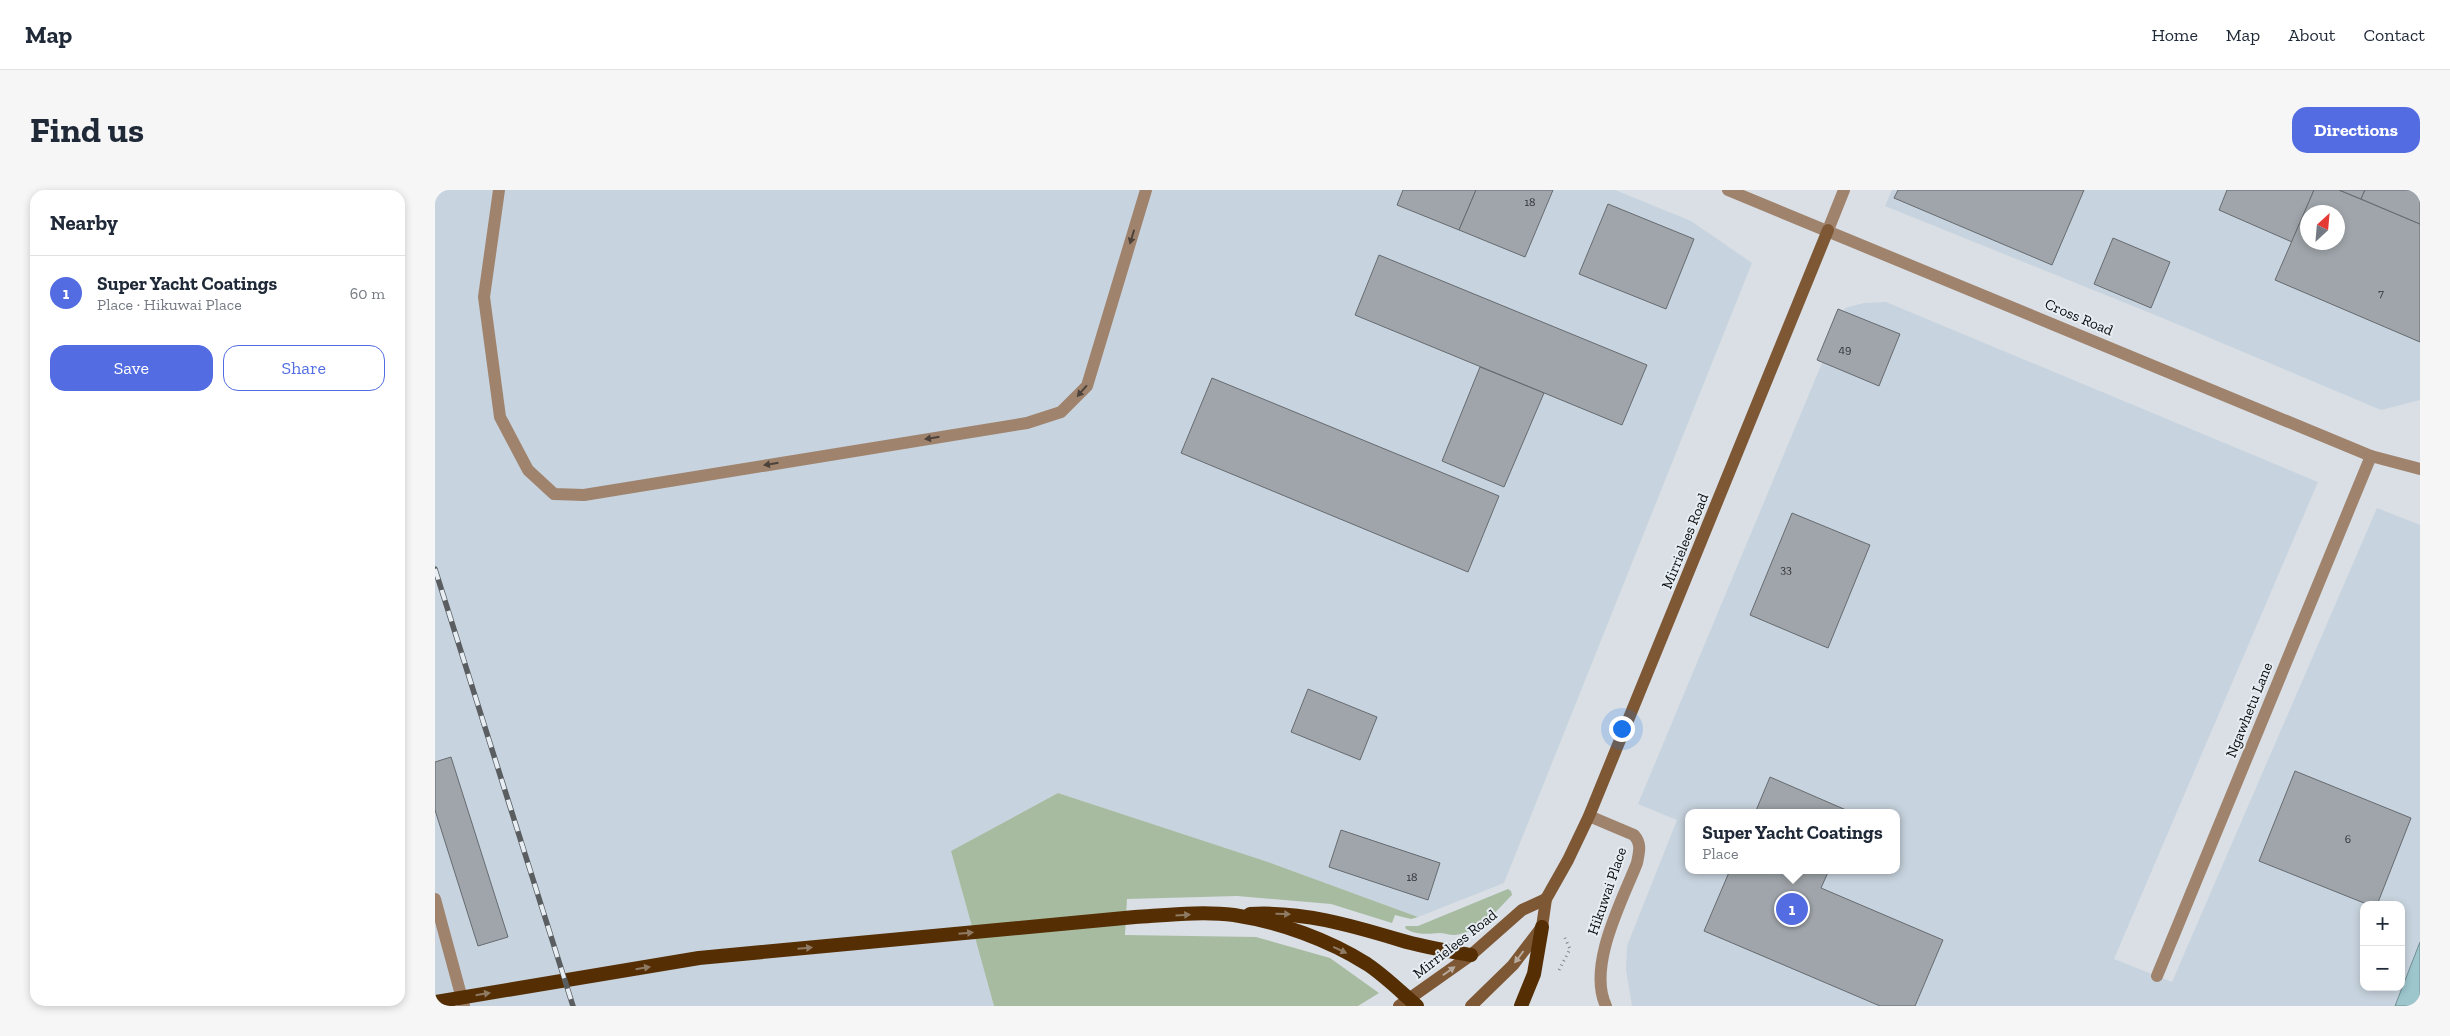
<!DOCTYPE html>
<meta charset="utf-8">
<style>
body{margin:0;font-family:"Zilla Slab",serif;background:#f6f6f7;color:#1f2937}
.controls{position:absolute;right:15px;bottom:15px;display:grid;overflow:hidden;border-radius:10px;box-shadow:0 2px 8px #0003}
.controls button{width:45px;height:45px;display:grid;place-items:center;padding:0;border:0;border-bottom:1px solid #e0e1e3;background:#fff;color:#1f2937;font:25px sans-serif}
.compass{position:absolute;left:1865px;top:15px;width:45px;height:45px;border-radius:50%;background:#fff;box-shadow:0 2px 8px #0003;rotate:26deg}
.you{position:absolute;left:1186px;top:538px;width:18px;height:18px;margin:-12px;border:4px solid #fff;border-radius:50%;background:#1a73e8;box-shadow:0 0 0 8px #1a73e833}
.badge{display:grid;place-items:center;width:32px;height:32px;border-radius:50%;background:#536ce2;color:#fff;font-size:16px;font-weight:700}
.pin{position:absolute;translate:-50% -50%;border:2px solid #fff;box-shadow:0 1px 5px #0006}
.popup{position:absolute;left:1250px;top:619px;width:215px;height:65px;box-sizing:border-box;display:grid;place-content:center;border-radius:10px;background:#fff;filter:drop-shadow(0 1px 4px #0005);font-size:16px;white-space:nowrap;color:#747a83}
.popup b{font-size:19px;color:#1f2937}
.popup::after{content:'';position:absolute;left:50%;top:100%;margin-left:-10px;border:10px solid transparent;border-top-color:#fff}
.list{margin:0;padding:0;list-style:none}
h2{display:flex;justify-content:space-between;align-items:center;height:65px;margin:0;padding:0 20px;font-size:21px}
h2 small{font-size:16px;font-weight:400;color:#747a83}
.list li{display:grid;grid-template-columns:32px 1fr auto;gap:15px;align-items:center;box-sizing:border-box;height:75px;padding:0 20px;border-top:1px solid #e0e1e3}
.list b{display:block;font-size:19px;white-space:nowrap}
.list p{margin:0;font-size:16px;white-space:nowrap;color:#747a83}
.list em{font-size:16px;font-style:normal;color:#747a83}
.actions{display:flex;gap:10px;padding:15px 20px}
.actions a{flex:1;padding:11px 0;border:1px solid #536ce2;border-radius:15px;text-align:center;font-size:18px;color:#536ce2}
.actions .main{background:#536ce2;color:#fff}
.map{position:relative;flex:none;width:1985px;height:816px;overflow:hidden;border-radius:15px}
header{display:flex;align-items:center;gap:30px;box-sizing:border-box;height:70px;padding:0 25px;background:#fff;border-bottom:1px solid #e0e1e3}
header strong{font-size:24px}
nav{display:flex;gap:28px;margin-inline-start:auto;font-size:18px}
.intro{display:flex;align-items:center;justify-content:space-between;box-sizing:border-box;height:120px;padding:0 30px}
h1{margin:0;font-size:35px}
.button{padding:12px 22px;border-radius:15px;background:#536ce2;color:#fff;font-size:18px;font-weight:700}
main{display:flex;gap:30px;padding:0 30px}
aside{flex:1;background:#fff;border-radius:15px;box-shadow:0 2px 8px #0003}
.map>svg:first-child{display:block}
.built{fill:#c7d3de;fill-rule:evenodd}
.green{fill:#a7bba1}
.water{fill:#9cc5cc;stroke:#708e93}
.building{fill:#9fa5aa;stroke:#666b70;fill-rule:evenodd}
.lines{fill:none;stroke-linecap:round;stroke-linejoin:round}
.path{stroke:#7f8387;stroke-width:3;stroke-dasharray:1 4;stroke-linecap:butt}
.service{stroke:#9f836d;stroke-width:12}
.minor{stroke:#9f836d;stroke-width:12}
.secondary{stroke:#7e5835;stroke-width:12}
.trunk{stroke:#552e04;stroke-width:14}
.rail-casing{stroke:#5a5e61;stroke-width:5.5}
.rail{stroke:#e6edf3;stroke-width:4;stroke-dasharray:11;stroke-linecap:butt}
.oneway{fill:#4d4239}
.oneway2{fill:#8f7a64}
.oneway3{fill:#b7aa9e}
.labels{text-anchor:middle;stroke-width:4;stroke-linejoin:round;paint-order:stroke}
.number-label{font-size:12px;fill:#2f3235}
.street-label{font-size:15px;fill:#0a0c0e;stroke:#e6edf3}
</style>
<header>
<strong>Map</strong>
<nav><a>Home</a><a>Map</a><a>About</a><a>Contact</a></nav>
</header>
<div class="intro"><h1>Find us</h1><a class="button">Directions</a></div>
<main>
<aside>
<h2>Nearby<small></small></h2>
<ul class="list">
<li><span class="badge">1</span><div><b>Super Yacht Coatings</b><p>Place · Hikuwai Place</p></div><em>60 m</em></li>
</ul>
<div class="actions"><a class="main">Save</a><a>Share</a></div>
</aside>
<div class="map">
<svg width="1985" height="816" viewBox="0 0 1985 816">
<rect width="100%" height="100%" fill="#d9dfe5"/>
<g class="built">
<path d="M0 0H1180L1256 31 1317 73 1069 693 983 727 833 672 623 603 516 661 559 816H0Z"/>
<path d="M1457 0H1985V210L1946 220 1730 129 1450 16ZM1872 22H1902V52H1872Z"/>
<path d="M1451 112 1883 292 1679 769 1737 792 1942 318 1985 335V752L1960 816H1197L1191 780 1192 756 1242 630 1203 614 1410 118 1429 113ZM1253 623H1461V680H1253ZM1929 715H1966V797H1929Z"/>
</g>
<g class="green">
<path d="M623 603 833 672 983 727 976 729 960 725 957 733 896 714 802 706 692 709 690 745 821 747 895 768 944 803 923 816H559L516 661Z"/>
<path d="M1073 699 1076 701 1077 705C1061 721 1044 743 1019 745 1014 745 1009 743 1004 743 993 744 978 745 970 738L971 736H983Z"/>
</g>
<path class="water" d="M1985 752V816H1960Z"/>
<g class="building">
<path d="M968 0H1041L1024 40 962 15Z"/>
<path d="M1041 0H1118L1090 67 1024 40Z"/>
<path d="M1463 0H1649L1617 75 1459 8Z"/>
<path d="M1792 0H1879L1857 52 1784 20Z"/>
<path d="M1879 0H1904L1985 34V152L1840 90ZM1872 22H1902V52H1872Z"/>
<path d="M1904 0H1930L1926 9Z"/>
<path d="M1930 0H1985V34L1926 9Z"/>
<path d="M1173 14 1259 49 1231 119 1144 84Z"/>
<path d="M1678 48 1735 72 1716 118 1659 94Z"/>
<path d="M944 65 1212 175 1187 235 920 125Z"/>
<path d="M1403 119 1465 144 1444 196 1382 170Z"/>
<path d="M1045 177 1109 203 1069 297 1007 271Z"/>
<path d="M777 188 1064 306 1033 382 746 263Z"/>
<path d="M1357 323 1435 355 1393 458 1315 425Z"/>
<path d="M873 499 942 527 925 570 856 542Z"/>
<path d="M16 567 73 747 43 756 0 620V572Z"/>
<path d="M1860 581 1976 628 1942 715H1934L1824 671Z"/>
<path d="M1335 587 1418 623H1320Z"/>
<path d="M906 640 1005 673 993 710 894 677Z"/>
<path d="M1295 680H1394L1386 698 1508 750 1480 816H1445L1269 741Z"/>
</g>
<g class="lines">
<path class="path" d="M1124 780 1135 759 1129 746"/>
<g class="service">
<path d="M64 0 49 107 65 227 93 280 119 304 149 305 592 233 626 222 652 196 711 0"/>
<path d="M0 709 29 816"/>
</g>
<g class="minor">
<path d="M1293 0 1936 266 1985 279"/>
<path d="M1393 40 1409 0"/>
<path d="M1154 626 1199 645C1207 654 1204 662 1202 673 1187 711 1152 776 1171 816"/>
<path d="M1722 786 1936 266"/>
</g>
<g class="secondary">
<path d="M964 816 1036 765 1087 720 1111 709"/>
<path d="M1036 816 1078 775 1107 737 1111 709 1133 670 1154 626 1393 40"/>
</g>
<g class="trunk">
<path d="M815 724C867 721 915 735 965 750 988 757 1013 761 1036 765"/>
<path d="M0 812 264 768 700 727C732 725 767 721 799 725 845 732 894 750 932 774 950 786 966 802 982 816"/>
<path d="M1086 816 1099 784 1107 737"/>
</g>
<defs>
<path id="rail" d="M0 379 138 816"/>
</defs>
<use href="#rail" class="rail-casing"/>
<use href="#rail" class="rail"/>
</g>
<defs><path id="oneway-solid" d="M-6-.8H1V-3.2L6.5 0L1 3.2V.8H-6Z" transform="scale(1.25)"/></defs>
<g class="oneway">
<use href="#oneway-solid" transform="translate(697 47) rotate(107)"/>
<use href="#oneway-solid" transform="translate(647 201) rotate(131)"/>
<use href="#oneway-solid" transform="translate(497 248) rotate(171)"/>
<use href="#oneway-solid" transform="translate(336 274) rotate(171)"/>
</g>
<g class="oneway2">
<use href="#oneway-solid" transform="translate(848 724) rotate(2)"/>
<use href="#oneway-solid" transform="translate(748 725) rotate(-3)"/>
<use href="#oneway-solid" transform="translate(531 743) rotate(-5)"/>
<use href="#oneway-solid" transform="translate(370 758) rotate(-5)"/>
<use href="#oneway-solid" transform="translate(905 760) rotate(25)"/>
<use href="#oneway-solid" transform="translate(208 778) rotate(-9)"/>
<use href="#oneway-solid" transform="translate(48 804) rotate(-9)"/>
</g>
<g class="oneway3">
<use href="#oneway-solid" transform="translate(1084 767) rotate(127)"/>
<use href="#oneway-solid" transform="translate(1014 781) rotate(-35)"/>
</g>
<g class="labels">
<g class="number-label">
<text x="1095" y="16">18</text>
<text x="1946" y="107">7</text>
<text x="1410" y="163">49</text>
<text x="1351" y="383">33</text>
<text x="1913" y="653">6</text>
<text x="977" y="691">18</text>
</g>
<g class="street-label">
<text transform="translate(1644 127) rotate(23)" y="5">Cross Road</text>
<text transform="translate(1250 351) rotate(-68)" y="5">Mirrielees Road</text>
<text transform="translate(1814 520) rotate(-68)" y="5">Ngawhetu Lane</text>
<text transform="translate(1172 701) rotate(-71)" y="5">Hikuwai Place</text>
<text transform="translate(1020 754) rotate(-38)" y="5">Mirrielees Road</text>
</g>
</g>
</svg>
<div class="controls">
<button>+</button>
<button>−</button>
</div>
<svg class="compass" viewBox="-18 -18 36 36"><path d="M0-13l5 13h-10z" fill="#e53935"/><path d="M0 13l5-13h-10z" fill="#747a83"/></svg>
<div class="you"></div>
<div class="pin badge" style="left:1357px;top:719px">1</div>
<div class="popup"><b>Super Yacht Coatings</b>Place</div>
</div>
</main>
